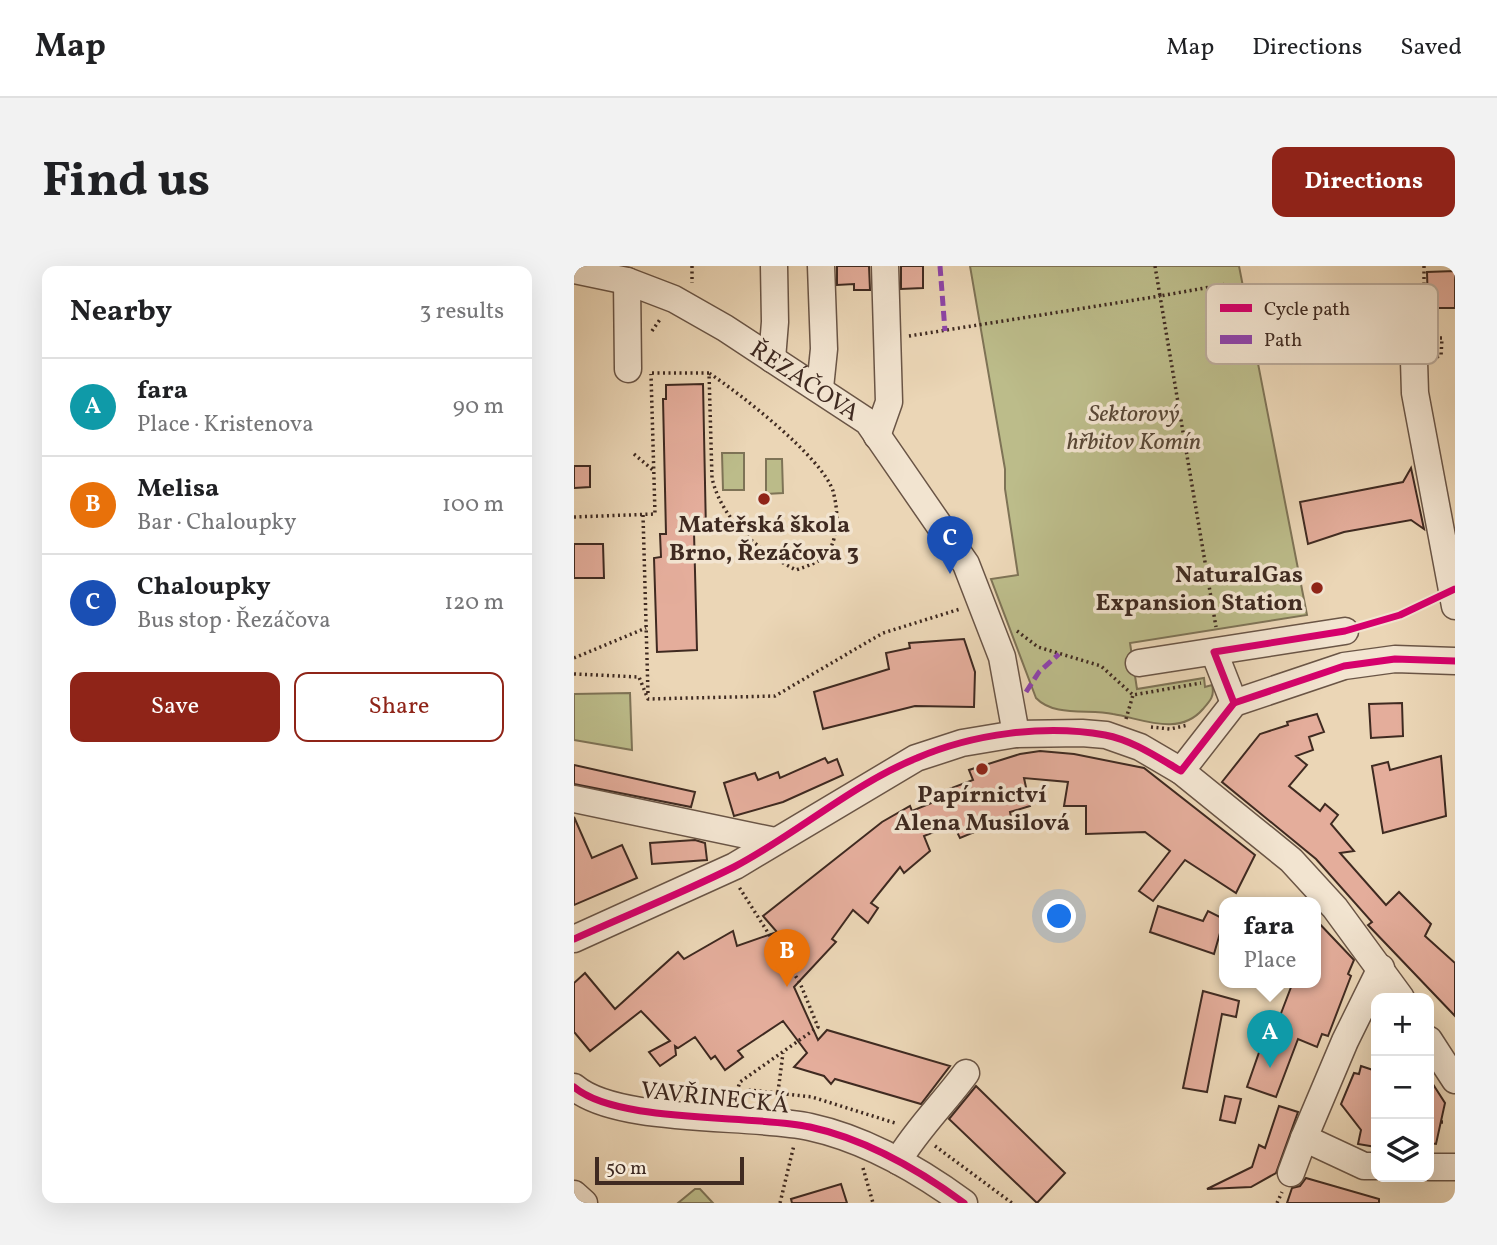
<!DOCTYPE html>
<meta charset="utf-8">
<style>
body{margin:0;font-family:Vollkorn,serif;background:#f2f2f2;color:#202124}
.controls{position:absolute;right:21px;bottom:21px;display:grid;overflow:hidden;border-radius:14px;box-shadow:0 7px 28px #0002}
.controls button{width:63px;height:63px;display:grid;place-items:center;padding:0;border:0;border-bottom:2px solid #e0e0e0;background:#fff;color:#202124;font:35px sans-serif}
.scale{position:absolute;left:21px;bottom:18px;width:149px;box-sizing:border-box;padding-left:7px;border:4px solid #3f2a21;border-top:0;font-size:19px;line-height:24px;white-space:nowrap;color:#3f2a21;-webkit-text-stroke:5px #f2e4d0;paint-order:stroke}
.you{position:absolute;left:486px;top:651px;width:24px;height:24px;margin:-18px;border:5px solid #fff;border-radius:50%;background:#1a73e8;box-shadow:0 0 0 10px #1a73e833}
.badge{display:grid;place-items:center;width:46px;height:46px;border-radius:50%;background:#8f2418;color:#fff;font-size:23px;font-weight:700}
.pin{position:absolute;translate:-50% -58px;filter:drop-shadow(0 2px 4px #0008)}
.pin::after{content:'';position:absolute;top:37px;width:24px;height:21px;background:inherit;clip-path:polygon(0 0,100% 0,50% 100%)}
.popup{position:absolute;left:645px;top:631px;width:102px;height:91px;box-sizing:border-box;display:grid;place-content:center;border-radius:14px;background:#fff;filter:drop-shadow(0 2px 5px #0005);font-size:23px;white-space:nowrap;color:#757577}
.popup b{font-size:26px;color:#202124}
.popup::after{content:'';position:absolute;left:50%;top:100%;margin-left:-14px;border:14px solid transparent;border-top-color:#fff}
.list{margin:0;padding:0;list-style:none}
h2{display:flex;justify-content:space-between;align-items:center;height:91px;margin:0;padding:0 28px;font-size:30px}
h2 small{font-size:23px;font-weight:400;color:#757577}
.list li{display:grid;grid-template-columns:46px 1fr auto;gap:21px;align-items:center;box-sizing:border-box;height:98px;padding:0 28px;border-top:2px solid #e0e0e0}
.list b{display:block;font-size:26px;white-space:nowrap}
.list p{margin:0;font-size:23px;white-space:nowrap;color:#757577}
.list em{font-size:23px;font-style:normal;color:#757577}
.actions{display:flex;gap:14px;padding:21px 28px}
.actions a{flex:1;padding:16px 0;border:2px solid #8f2418;border-radius:14px;text-align:center;font-size:24px;color:#8f2418}
.actions .main{background:#8f2418;color:#fff}
.icon{flex:none;width:38px;height:38px;fill:none;stroke:currentColor;stroke-width:2;stroke-linecap:round;stroke-linejoin:round}
.map{position:relative;flex:none;width:881px;height:937px;overflow:hidden;border-radius:14px}
header{display:flex;align-items:center;gap:42px;box-sizing:border-box;height:98px;padding:0 35px;background:#fff;border-bottom:2px solid #e0e0e0}
header strong{font-size:33px}
nav{display:flex;gap:38px;margin-inline-start:auto;font-size:24px}
.intro{display:flex;align-items:center;justify-content:space-between;box-sizing:border-box;height:168px;padding:0 42px}
h1{margin:0;font-size:49px}
.button{padding:18px 32px;border-radius:14px;background:#8f2418;color:#fff;font-size:24px;font-weight:700}
main{display:flex;gap:42px;padding:0 42px}
aside{flex:1;background:#fff;border-radius:14px;box-shadow:0 7px 28px #0002}
.map>svg:first-child{display:block}
.green{fill:#bcbc8a;stroke:#7e7356;stroke-width:2}
.building{fill:#e4ad9b;stroke:#3f2a21;stroke-width:2}
.lines{fill:none;stroke-linecap:round;stroke-linejoin:round}
.minor-casing{stroke:#6a5546;stroke-width:29}
.path{stroke:#3f2a21;stroke-width:3.5;stroke-dasharray:2 3.5;stroke-linecap:butt}
.minor{stroke:#f2e4d0;stroke-width:26}
.quiet{stroke:#8e44ad;stroke-width:5;stroke-dasharray:10 5;stroke-linecap:butt}
.cycleway-casing{stroke:#f2e4d0;stroke-width:11}
.cycleway{stroke:#d6006c;stroke-width:7}
.poi-dot{fill:#8f2418;stroke:#f2e4d0;stroke-width:2.5}
.labels{text-anchor:middle;stroke-width:7;stroke-linejoin:round;paint-order:stroke}
.street-label{font-size:24px;fill:#3f2a21;stroke:#f2e4d0}
.park-label{font-size:24px;font-style:italic;fill:#584736;stroke:#f2e4d0}
.poi-label{font-size:24px;font-weight:bold;fill:#3f2a21;stroke:#f2e4d0}
.key{fill:#f2e4d0;stroke:#bcac9c;stroke-width:2}
.key-label{font-size:19px;fill:#3f2a21}
</style>
<header>
<strong>Map</strong>
<nav><a>Map</a><a>Directions</a><a>Saved</a></nav>
</header>
<div class="intro"><h1>Find us</h1><a class="button">Directions</a></div>
<main>
<aside>
<h2>Nearby<small>3 results</small></h2>
<ul class="list">
<li><span class="badge" style="background:#0f9aa8">A</span><div><b>fara</b><p>Place · Kristenova</p></div><em>90 m</em></li>
<li><span class="badge" style="background:#e8710a">B</span><div><b>Melisa</b><p>Bar · Chaloupky</p></div><em>100 m</em></li>
<li><span class="badge" style="background:#1a4fb4">C</span><div><b>Chaloupky</b><p>Bus stop · Řezáčova</p></div><em>120 m</em></li>
</ul>
<div class="actions"><a class="main">Save</a><a>Share</a></div>
</aside>
<div class="map">
<svg width="881" height="937" viewBox="0 0 881 937">
<rect width="100%" height="100%" fill="#ebd6b6"/>
<filter id="stains"><feTurbulence type="fractalNoise" baseFrequency=".00286" numOctaves="4"/><feColorMatrix values="0 0 0 0 .2 0 0 0 0 .09 0 0 0 0 .02 0 0 0 .5 -.17"/></filter>
<radialGradient id="worn" r=".72"><stop offset=".6" stop-color="#630" stop-opacity="0"/><stop offset="1" stop-color="#630" stop-opacity=".3"/></radialGradient>
<g class="green">
<path d="M396 0H665L733 349 556 377 563 423 630 412 631 421 638 419C641 430 636 435 629 443 605 471 569 453 539 448 514 443 480 451 462 432L417 313 444 309 431 223V203Z"/>
<path d="M148 187H170V224H149Z"/>
<path d="M192 193H208L209 227 192 228Z"/>
<path d="M56 427 58 484 0 474V428Z"/>
<path d="M121 923H126L139 937H104Z"/>
</g>
<g class="building">
<path d="M263 0H295L296 24H280V18L263 19Z"/>
<path d="M327 0H349V22L327 23Z"/>
<path d="M881 5V42H854L853 6Z"/>
<path d="M129 118 132 266H120L123 384 83 386 80 292 87 291 86 268H92L89 133H92V119Z"/>
<path d="M0 200H16V221L0 222Z"/>
<path d="M837 202 850 263 837 254 770 266 734 278 726 236 829 216Z"/>
<path d="M0 278H29L30 312H0Z"/>
<path d="M390 373 401 406 400 441 341 440 249 463 240 426 315 403 312 387 336 382 335 377Z"/>
<path d="M828 437 829 470 797 472 795 438Z"/>
<path d="M743 448 750 466 735 471 739 484 722 490 733 499 715 520 746 545 751 538 764 549 757 558 780 585 766 587 812 639 825 626 857 658 851 670 881 697V750L794 659 798 656 742 593 648 516 686 468 714 459 713 456Z"/>
<path d="M466 485 500 488 570 502 681 589 662 627 611 594 579 635 565 625 596 585 571 566 512 568V540H490L494 516 450 512 456 540 436 546 437 551 386 572 379 558 350 570 356 585 330 607 326 601 297 637 304 642 294 657 279 644 258 673 262 676 220 721 244 774 253 764 376 800 347 838 261 813 257 818 250 810 220 801 233 787 209 755 164 785 169 791 151 804 141 790 137 793 121 771 104 782 101 780 102 789 86 800 75 786 96 775 67 745 16 785 0 766V717L11 707 41 743 104 686 110 693 159 665 163 680 203 666 189 650 308 556 336 540 338 545 377 529 375 523 399 514 395 504 446 488Z"/>
<path d="M867 490 872 550 809 567 798 500 814 496 816 504Z"/>
<path d="M251 492 254 497 263 493 269 509 209 536 160 550 150 517 181 507 184 514 204 506 206 512Z"/>
<path d="M0 499 121 526 117 541 0 518Z"/>
<path d="M0 551 18 592 48 579 63 612 0 639Z"/>
<path d="M121 574 131 577 133 594 78 598 76 577Z"/>
<path d="M584 640 629 655 634 645 650 653 640 688 576 666Z"/>
<path d="M741 653 780 694 774 708 777 710 754 770 748 768 743 781 724 773 702 831 673 821 697 752 706 750 719 716H741Z"/>
<path d="M629 725 665 735 662 751 648 748 633 826 609 822Z"/>
<path d="M787 800 802 805V881L784 878 787 864 767 838 780 807 785 808Z"/>
<path d="M855 812 871 837 862 878 855 877Z"/>
<path d="M402 820 491 907 463 937 375 853Z"/>
<path d="M651 830 667 833 661 857 646 854Z"/>
<path d="M705 840 724 846 702 907 677 921 633 923 678 901 685 879 691 882Z"/>
<path d="M732 912 805 933V937H713L718 922 726 920Z"/>
<path d="M267 918 273 937H218L217 933Z"/>
</g>
<g class="lines">
<defs>
<g id="minor">
<path id="s1" d="M0 4 53 15 100 33 151 62 294 156 392 298 428 391 442 468"/>
<path d="M53 15 54 103"/>
<path d="M198 93 201 56 200 0"/>
<path d="M840 95 841 127 881 340"/>
<path d="M246 122 250 83 247 0"/>
<path d="M303 170 315 136 311 0"/>
<path d="M640 386 660 437"/>
<path d="M565 397 771 365"/>
<path d="M607 505 660 437 770 400 821 393 881 395"/>
<path d="M0 533 201 575"/>
<path d="M0 673 161 600 342 492 388 477 442 468 508 467 532 469 566 481 607 505 717 594 761 642 827 732"/>
<path d="M855 774 881 814"/>
<path d="M0 821C43 858 177 848 236 861 291 873 345 904 390 937"/>
<path d="M324 895C343 863 370 837 392 807"/>
<path d="M802 900H790L730 872 771 775 807 702"/>
<path d="M855 901H881"/>
<path d="M717 907 730 872"/>
<path d="M0 928 10 937"/>
</g>
</defs>
<use href="#minor" class="minor-casing"/>
<g class="path">
<path d="M118 0V17"/>
<path d="M581 0 586 30 653 18"/>
<path d="M850 0V72H868L867 90 861 91"/>
<path d="M78 65 87 52"/>
<path d="M335 70 586 30 642 361"/>
<path d="M78 107H135L138 212C148 255 185 285 222 304 248 295 258 291 262 262 264 250 262 236 259 225 248 191 165 127 135 107"/>
<path d="M60 188 80 205"/>
<path d="M69 249 74 428"/>
<path d="M0 251 81 248 77 108"/>
<path d="M791 359 826 349 859 333"/>
<path d="M443 365 464 381 527 400 559 429 627 417"/>
<path d="M0 392 72 362"/>
<path d="M0 408 65 411 74 433 201 430 309 367 386 343"/>
<path d="M552 453 559 429"/>
<path d="M577 461 596 463 614 459"/>
<path d="M204 826 209 787"/>
<path d="M161 831 166 816 244 761 226 717 165 621"/>
<path d="M175 831 176 824 238 831 321 857"/>
<path d="M867 856H871"/>
<path d="M361 880 438 937"/>
<path d="M289 902 299 937"/>
<path d="M206 937 220 879"/>
<path d="M703 937 708 926"/>
</g>
<use href="#minor" class="minor"/>
<g class="quiet">
<path d="M366 0 371 65"/>
<path d="M452 426 465 406 485 388"/>
</g>
<defs>
<g id="cycleway">
<path d="M660 437 640 386 771 365 826 349 881 323"/>
<path d="M0 673C53 649 108 627 160 601 223 568 277 519 343 492 398 468 471 458 531 469 558 474 583 491 607 505L660 437 770 400 821 393 881 395"/>
<path d="M0 821C43 858 177 848 236 861 291 873 345 904 390 937"/>
</g>
</defs>
<use href="#cycleway" class="cycleway-casing"/>
<use href="#cycleway" class="cycleway"/>
</g>
<g class="poi-dot">
<circle cx="190" cy="233" r="7"/>
<circle cx="743" cy="322" r="7"/>
<circle cx="408" cy="503" r="7"/>
</g>
<g class="labels">
<g class="street-label">
<text dy="8" stroke="none"><textPath href="#s1" startOffset="259">ŘEZÁČOVA</textPath></text>
<text transform="translate(141 831) rotate(6)" y="8">VAVŘINECKÁ</text>
</g>
<g class="park-label">
<text x="560" y="155">Sektorový<tspan x="560" dy="28">hřbitov Komín</tspan></text>
</g>
<g class="poi-label">
<text x="190" y="266">Mateřská škola<tspan x="190" dy="28">Brno, Řezáčova 3</tspan></text>
<text x="729" y="316" text-anchor="end">NaturalGas<tspan x="729" dy="28">Expansion Station</tspan></text>
<text x="408" y="536">Papírnictví<tspan x="408" dy="28">Alena Musilová</tspan></text>
</g>
</g>
<rect x="632" y="18" width="232" height="80" rx="10" class="key"/>
<rect x="646" y="38" width="32" height="8" fill="#d6006c"/>
<rect x="646" y="69" width="32" height="9" fill="#8e44ad"/>
<g class="key-label">
<text x="690" y="49">Cycle path</text>
<text x="690" y="80">Path</text>
</g>
<rect width="100%" height="100%" filter="url(#stains)"/>
<rect width="100%" height="100%" fill="url(#worn)"/>
</svg>
<div class="controls">
<button>+</button>
<button>−</button>
<button><svg class="icon" aria-label="layers" viewBox="0 0 24 24"><path d="M12 4l9 5-9 5-9-5zM3 14l9 5 9-5"/></svg></button>
</div>
<div class="scale">50 m</div>
<div class="you"></div>
<div class="pin badge" style="left:696px;top:802px;background:#0f9aa8">A</div>
<div class="popup"><b>fara</b>Place</div>
<div class="pin badge" style="left:213px;top:721px;background:#e8710a">B</div>
<div class="pin badge" style="left:376px;top:308px;background:#1a4fb4">C</div>
</div>
</main>
